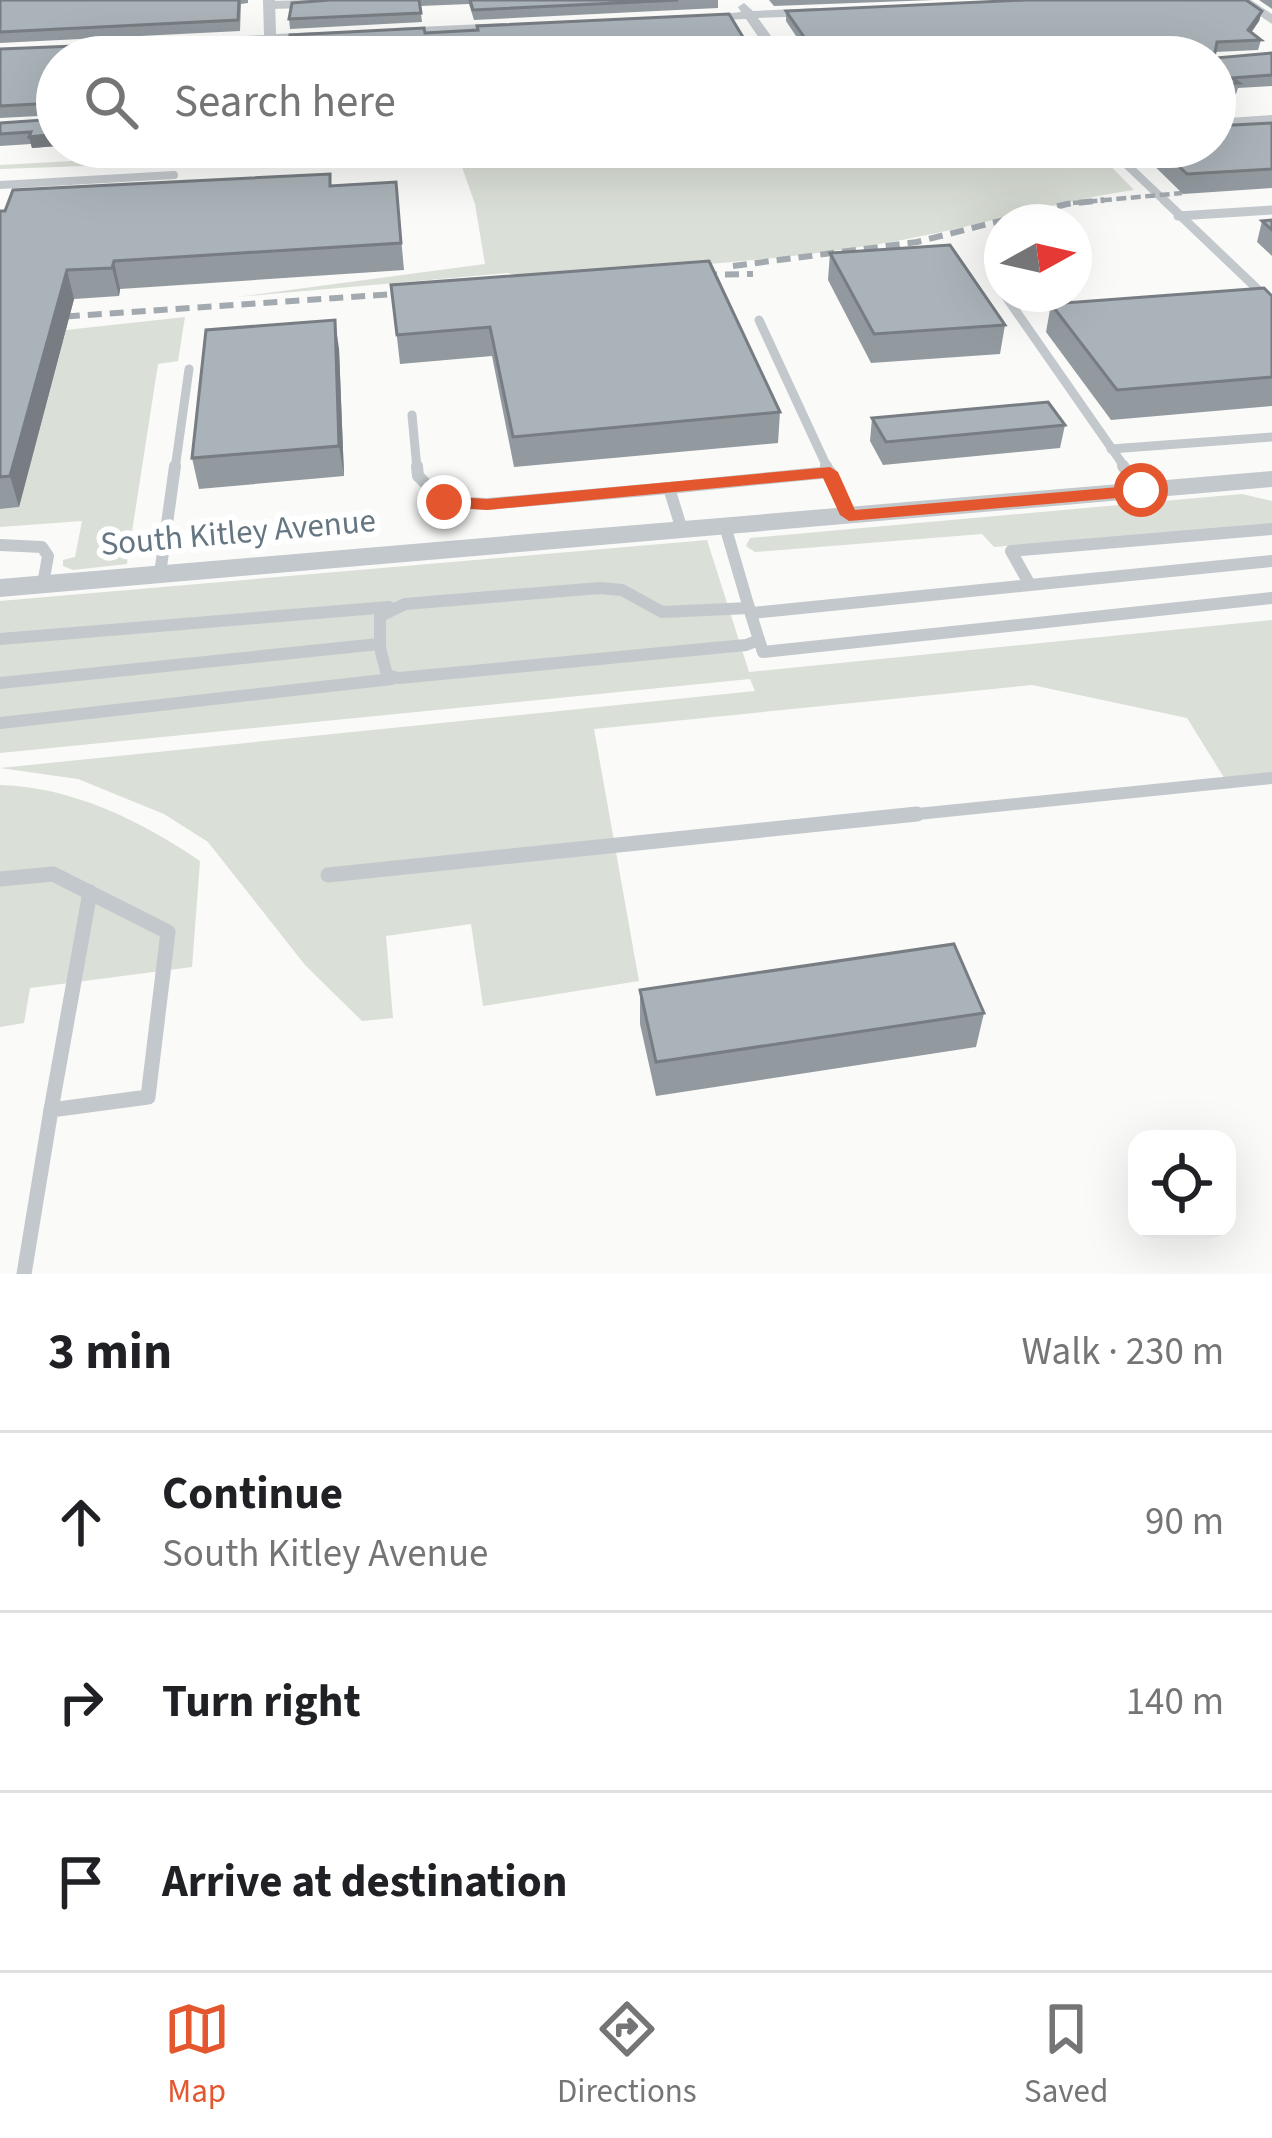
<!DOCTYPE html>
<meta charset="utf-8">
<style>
body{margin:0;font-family:"Source Sans 3",sans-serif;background:#f2f2f2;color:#202124}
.controls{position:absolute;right:36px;bottom:36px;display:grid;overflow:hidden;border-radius:24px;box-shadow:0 12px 48px #0002}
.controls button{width:108px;height:108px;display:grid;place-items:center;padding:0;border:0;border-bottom:3px solid #e0e0e0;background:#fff;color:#202124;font:60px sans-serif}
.compass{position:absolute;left:984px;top:204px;width:108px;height:108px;border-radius:50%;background:#fff;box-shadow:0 12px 48px #0002;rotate:82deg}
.stop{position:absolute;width:36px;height:36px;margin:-27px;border:9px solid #e4572e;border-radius:50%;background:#fff}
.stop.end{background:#e4572e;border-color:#fff;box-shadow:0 3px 12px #0008}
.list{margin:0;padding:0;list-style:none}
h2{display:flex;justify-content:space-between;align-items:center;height:156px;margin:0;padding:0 48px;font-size:51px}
h2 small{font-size:39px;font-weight:400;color:#757577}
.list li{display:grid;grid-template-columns:78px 1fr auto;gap:36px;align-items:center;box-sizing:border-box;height:180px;padding:0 48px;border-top:3px solid #e0e0e0}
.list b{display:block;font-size:45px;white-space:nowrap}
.list p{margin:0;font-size:39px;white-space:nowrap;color:#757577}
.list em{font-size:39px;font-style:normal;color:#757577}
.icon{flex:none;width:66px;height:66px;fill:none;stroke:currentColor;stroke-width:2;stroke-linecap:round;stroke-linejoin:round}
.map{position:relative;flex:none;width:1272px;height:1274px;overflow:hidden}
.search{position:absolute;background:#fff;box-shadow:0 12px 48px #0002;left:36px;right:36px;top:36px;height:132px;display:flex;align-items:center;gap:30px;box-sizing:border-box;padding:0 42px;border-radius:66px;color:#757577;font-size:45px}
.sheet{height:696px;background:#fff}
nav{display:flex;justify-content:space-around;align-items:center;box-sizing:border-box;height:168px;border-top:3px solid #e0e0e0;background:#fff;font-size:33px;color:#757577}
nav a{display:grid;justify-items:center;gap:6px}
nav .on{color:#e4572e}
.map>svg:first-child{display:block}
.green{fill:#dadfd7}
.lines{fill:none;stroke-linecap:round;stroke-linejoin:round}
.service-far3{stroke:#c3c8cc;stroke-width:8}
.service-far2{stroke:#c3c8cc;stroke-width:9}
.service-far1{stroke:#c3c8cc;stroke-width:12}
.service{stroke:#c3c8cc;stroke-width:15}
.minor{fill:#c3c8cc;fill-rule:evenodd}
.tertiary{fill:#c3c8cc;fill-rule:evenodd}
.rail-far1{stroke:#a2aab0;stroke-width:4.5;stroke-dasharray:10 4.5;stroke-linecap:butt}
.rail{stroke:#a2aab0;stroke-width:6;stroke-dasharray:14 8;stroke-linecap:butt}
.wall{fill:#929a9f}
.shaded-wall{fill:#777d82}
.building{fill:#aab3b9;stroke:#777d82;stroke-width:3}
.route{fill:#e4572e}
.labels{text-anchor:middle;stroke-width:12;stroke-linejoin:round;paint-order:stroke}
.street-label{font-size:33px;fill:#657683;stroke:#fff}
</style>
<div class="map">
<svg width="1272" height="1274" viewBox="0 0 1272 1274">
<rect width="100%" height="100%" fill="#fafaf8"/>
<g class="green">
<path d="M323 147H1092L1134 190C1051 202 973 228 891 242 771 263 647 268 525 278L508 273 237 297 485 264 475 204 457 153 0 169V165Z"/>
<path d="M185 317 178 361 158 364 127 564 73 570 63 566V560L75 557 82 521 0 527V509L19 507 66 330Z"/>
<path d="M1242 494 1272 501V525L994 547 982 534 755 552 746 546 750 538 761 537Z"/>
<path d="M707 540 749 672 1272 620V779L1228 784 1187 718 1032 685 594 729 639 981 483 1006 471 924 386 936 393 1018 362 1021 305 965 208 842 164 814 78 779 0 768 755 691 750 679 0 753V601Z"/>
<path d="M0 785C73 787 141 821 200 861L192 967 30 988 24 1023 0 1027Z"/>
</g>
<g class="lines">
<g class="service-far3">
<path d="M269 5 307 4"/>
<path d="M1215 123 1272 119"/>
<path d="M1108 147 1167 203"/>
<path d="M0 185 174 175"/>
</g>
<g class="service-far2">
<path d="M1164 200 1272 303"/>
<path d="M1178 216 1272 210"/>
<path d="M1004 294 1126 469"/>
<path d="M759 320 828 469"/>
<path d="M412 415 417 469"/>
<path d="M1111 449 1272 437"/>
<path d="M175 469 189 369"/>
</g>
<g class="service-far1">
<path d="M417 466 418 476 444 502 487 504 669 488 682 530"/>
<path d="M826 466 849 515"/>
<path d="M1123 466 1141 491"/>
<path d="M669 488 830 472"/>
<path d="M725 526 749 608"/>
<path d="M0 545 42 547 48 556 43 584"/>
<path d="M160 574 175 466"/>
<path d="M1030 585 1272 561"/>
<path d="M600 588 622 590 662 612 749 608 759 640 746 645 399 678 387 675 380 648V616L405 604Z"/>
<path d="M752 613 1030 585 1011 551 1272 529"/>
<path d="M0 639 389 607"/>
<path d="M759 640 763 652 1272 598"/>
<path d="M0 683 379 644"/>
<path d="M0 723 392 679"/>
<path d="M888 817 1272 778"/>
</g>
<g class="service">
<path d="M328 875 917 814"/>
<path d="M0 879 53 874 168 932 148 1097 51 1110 24 1274"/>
<path d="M51 1110 90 892"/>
</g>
<g class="minor">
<path d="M263 0H275L276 34 320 32 326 36 320 40 217 44V38L222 37 264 35Z"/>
<path d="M1237 0H1251L1272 14V24Z"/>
<path d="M744 3 753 11 817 8 823 12 817 16 758 18 786 57H772L746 19 702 21 696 17 741 12 738 7Z"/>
<path d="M505 23 509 24V30L396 36 390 32 396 28Z"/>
</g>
<path class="tertiary" d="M1272 471V487L0 597V579Z"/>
<path class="rail-far1" d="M1073 203 1182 193"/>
<g class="rail">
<path d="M733 266 917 242 1067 204 1104 200"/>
<path d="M681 275 753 274"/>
<path d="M0 321 424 292"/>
</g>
</g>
<g class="wall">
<path d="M0 0H248V3L241 4 240 31 0 43Z"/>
<path d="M330 0H718V8L474 20 469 4 420 6 422 22 290 29 289 19Z"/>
<path d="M769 0H934L774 6Z"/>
<path d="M1259 0H1272V9Z"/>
<path d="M786 11H1262L1259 21 1251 33 1261 40 1258 50 1215 52 1214 57H810L786 21Z"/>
<path d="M425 33 755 57H291L290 46Z"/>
<path d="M0 49H252L251 57H57V115L0 118Z"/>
<path d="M1272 53V86L1238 88 1236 94 1215 95V58Z"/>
<path d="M57 119V146L32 148 31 144 0 146V123Z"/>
<path d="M1272 123V188L1183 194 1138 150 1139 147H1215Z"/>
<path d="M149 147H275L150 150Z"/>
<path d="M396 182 404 270 120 289 119 296 74 299 19 507 0 509V211Z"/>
<path d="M1272 220V256L1257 242 1262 221Z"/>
<path d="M830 253 1005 325 1000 354 871 363 828 280Z"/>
<path d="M391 285 780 412 778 443 514 467 492 356 400 364Z"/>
<path d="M1272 296V406L1111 420 1046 332 1051 304Z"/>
<path d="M339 349 344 476 199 489 192 458Z"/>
<path d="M872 418 1065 425 1060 448 883 465 870 441Z"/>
<path d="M640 990 984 1013 976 1047 656 1096 640 1024Z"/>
</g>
<g class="shaded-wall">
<path d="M1262 11 1259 21 1245 41 1248 30Z"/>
<path d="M57 134V146L32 148 29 137Z"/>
<path d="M114 261 120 289 119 296 112 268Z"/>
<path d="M67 270 74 299 19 507 10 476Z"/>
<path d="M335 320 339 349 344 476 339 446Z"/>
</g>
<g class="building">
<path d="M0 0H239L238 20 0 32Z"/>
<path d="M330 0H419L421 13 289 19 292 3Z"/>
<path d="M470 0H678L473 10Z"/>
<path d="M1025 0H1246L1262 11 1248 30 1261 40 1217 42 1214 57H818L786 11Z"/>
<path d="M729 14 755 57H296L297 46H290V35L424 28 425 33 478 30 477 26Z"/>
<path d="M250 39 247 57H57V106L54 103 0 106V49Z"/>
<path d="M1272 53V75L1232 78 1239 83 1215 84V58Z"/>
<path d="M57 119V134L29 137 31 132 0 134V123Z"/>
<path d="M1272 123V169L1187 174 1159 147H1215V126Z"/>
<path d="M330 174V186L396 182 401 243 114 261 112 268 67 270 10 476 0 477V211H5L13 190Z"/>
<path d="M1272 220V230L1262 221Z"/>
<path d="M950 245 1005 325 874 334 830 253Z"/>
<path d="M709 261 780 412 513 437 490 327 397 335 391 285Z"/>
<path d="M1264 288 1272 296V377L1117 390 1051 304Z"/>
<path d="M335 320 339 446 192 458 206 330Z"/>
<path d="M1048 402 1065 425 886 442 872 418Z"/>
<path d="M954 944 984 1013 656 1062 640 990Z"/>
</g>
<path class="route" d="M830 467 838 472 855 510 1141 485 1149 490 1141 496 849 521 840 515 823 478 487 510 444 507 435 502 444 496 487 499Z"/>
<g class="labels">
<g class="street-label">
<text transform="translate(238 531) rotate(-5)" y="12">South Kitley Avenue</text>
</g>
</g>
</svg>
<div class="controls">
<button><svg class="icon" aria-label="locate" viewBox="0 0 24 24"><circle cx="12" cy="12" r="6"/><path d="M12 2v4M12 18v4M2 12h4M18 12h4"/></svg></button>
</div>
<svg class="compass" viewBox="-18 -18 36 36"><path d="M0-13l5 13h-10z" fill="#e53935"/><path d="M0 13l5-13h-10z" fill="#757577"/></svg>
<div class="stop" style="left:1141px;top:490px"></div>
<div class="stop end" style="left:444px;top:502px"></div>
<div class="search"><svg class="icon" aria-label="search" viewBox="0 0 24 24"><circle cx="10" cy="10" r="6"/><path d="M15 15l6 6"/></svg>Search here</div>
</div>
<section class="sheet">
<h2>3 min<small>Walk · 230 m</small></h2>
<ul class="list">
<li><svg class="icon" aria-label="ahead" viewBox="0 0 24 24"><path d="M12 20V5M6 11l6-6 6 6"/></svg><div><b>Continue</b><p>South Kitley Avenue</p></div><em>90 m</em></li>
<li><svg class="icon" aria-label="right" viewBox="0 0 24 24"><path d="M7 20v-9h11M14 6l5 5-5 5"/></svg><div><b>Turn right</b></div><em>140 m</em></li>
<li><svg class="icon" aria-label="arrive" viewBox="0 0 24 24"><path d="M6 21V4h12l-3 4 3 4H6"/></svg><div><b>Arrive at destination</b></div></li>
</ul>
</section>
<nav>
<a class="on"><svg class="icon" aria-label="map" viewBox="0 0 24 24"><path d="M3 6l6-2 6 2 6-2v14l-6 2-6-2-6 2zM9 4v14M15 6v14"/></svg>Map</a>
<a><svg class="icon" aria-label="directions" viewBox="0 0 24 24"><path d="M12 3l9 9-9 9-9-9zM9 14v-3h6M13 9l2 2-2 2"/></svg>Directions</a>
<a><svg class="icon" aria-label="saved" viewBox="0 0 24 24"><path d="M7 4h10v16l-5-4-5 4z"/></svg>Saved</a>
</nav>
